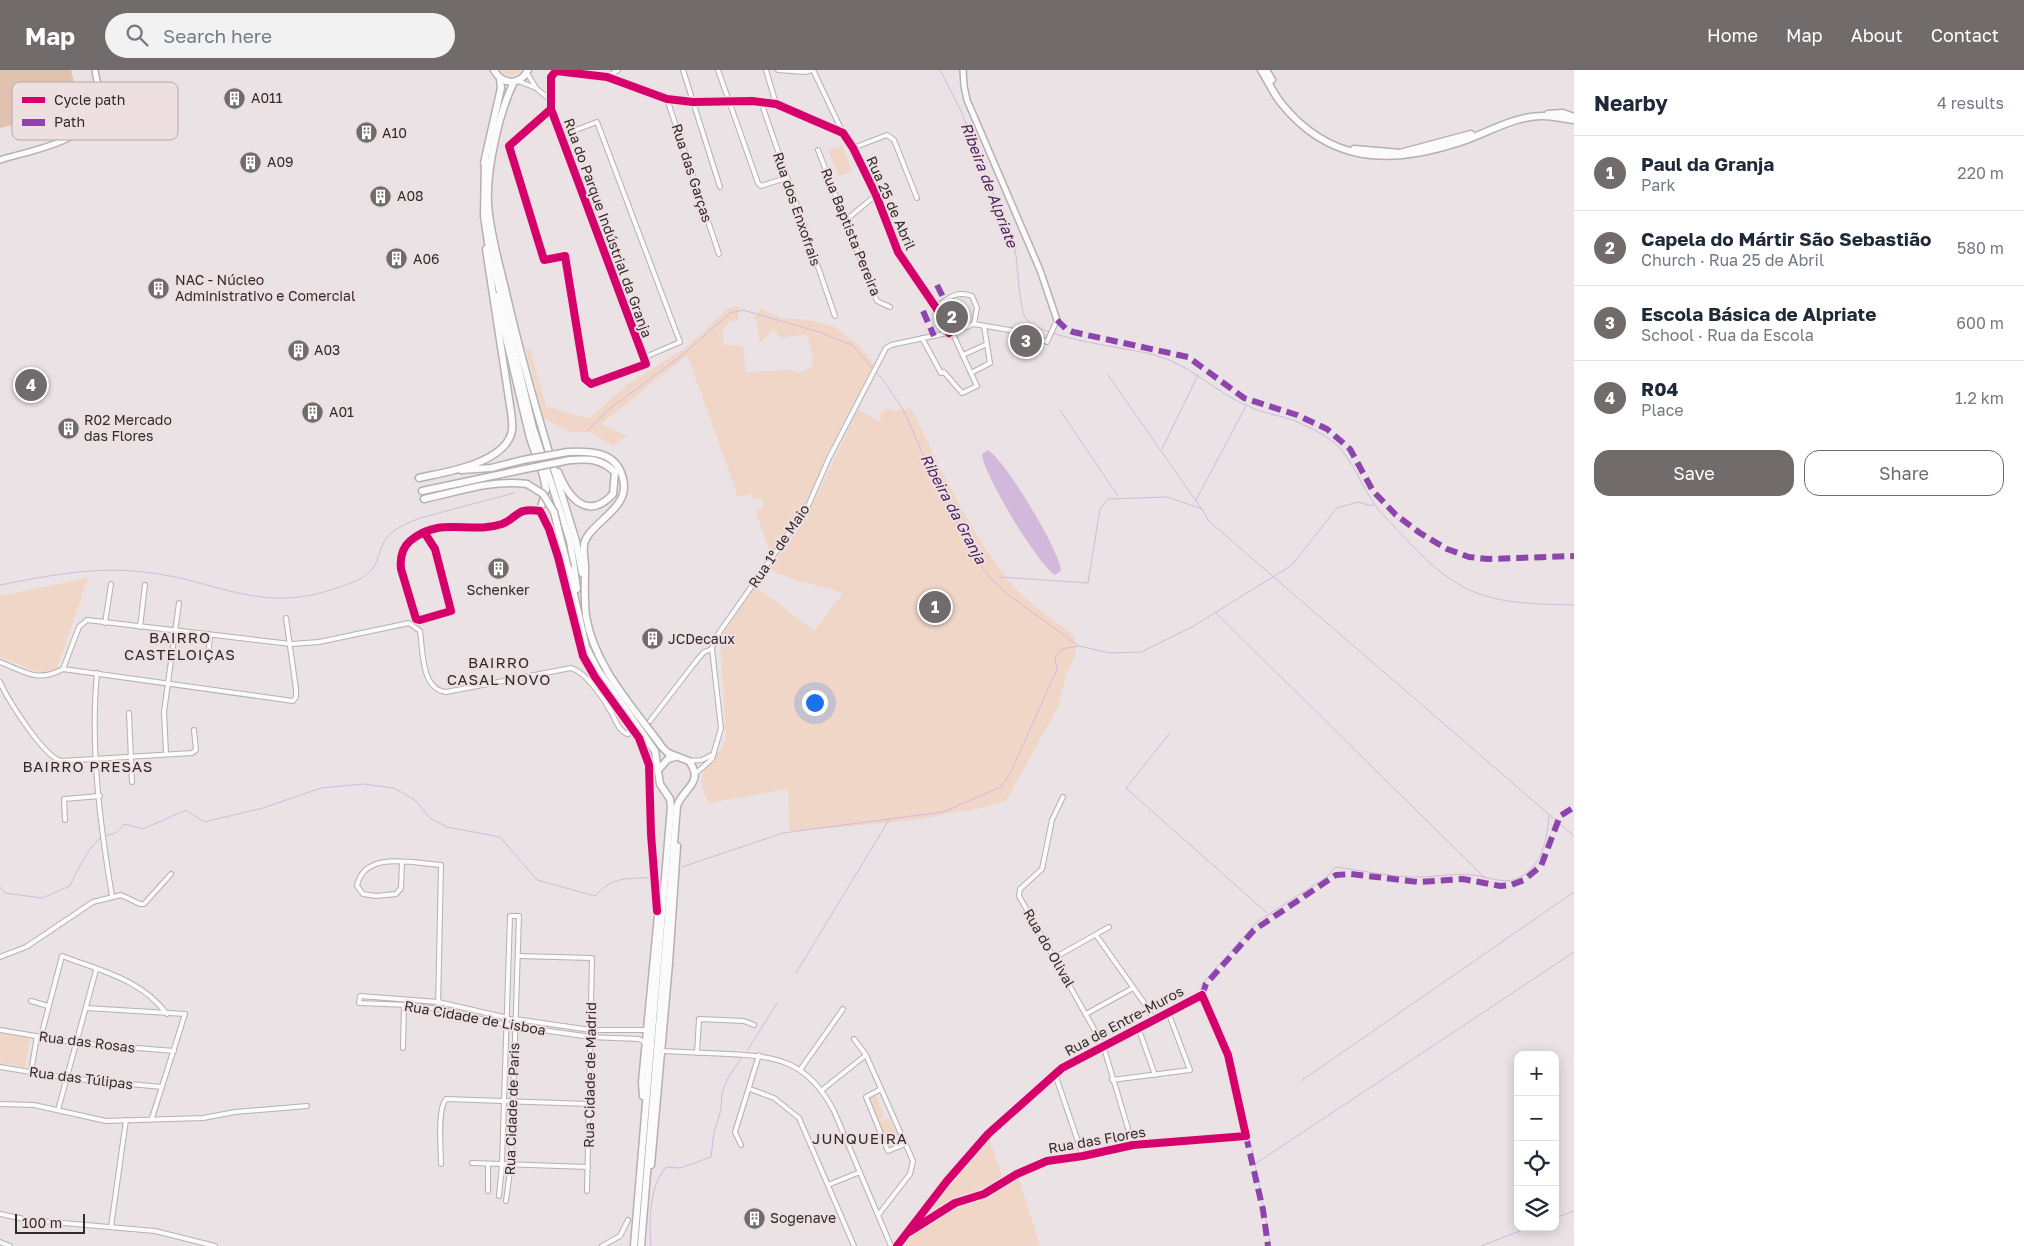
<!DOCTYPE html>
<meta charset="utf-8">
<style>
body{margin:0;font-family:"Golos Text",sans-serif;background:#f2f2f3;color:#1f2937}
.controls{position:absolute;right:15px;bottom:15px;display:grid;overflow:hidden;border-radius:10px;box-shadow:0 2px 12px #0003}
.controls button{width:45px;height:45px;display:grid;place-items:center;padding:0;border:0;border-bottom:1px solid #e0e1e3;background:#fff;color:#1f2937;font:25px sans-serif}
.scale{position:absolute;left:15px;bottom:12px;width:70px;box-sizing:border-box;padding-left:5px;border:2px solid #312b2c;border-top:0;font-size:14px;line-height:18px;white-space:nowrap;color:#312b2c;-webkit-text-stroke:4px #eedfe1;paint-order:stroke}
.you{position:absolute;left:814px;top:632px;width:18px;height:18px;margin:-12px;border:4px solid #fff;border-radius:50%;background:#1a73e8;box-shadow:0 0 0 8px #1a73e833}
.badge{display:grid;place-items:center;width:32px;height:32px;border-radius:50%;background:#726b6c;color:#fff;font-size:16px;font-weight:700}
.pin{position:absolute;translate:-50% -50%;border:2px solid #fff;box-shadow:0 1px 5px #0006}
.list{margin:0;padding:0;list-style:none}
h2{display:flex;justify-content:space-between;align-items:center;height:65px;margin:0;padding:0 20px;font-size:21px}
h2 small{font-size:16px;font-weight:400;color:#747a83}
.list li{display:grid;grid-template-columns:32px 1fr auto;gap:15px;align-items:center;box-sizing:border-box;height:75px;padding:0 20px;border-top:1px solid #e0e1e3}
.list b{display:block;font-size:19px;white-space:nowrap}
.list p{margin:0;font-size:16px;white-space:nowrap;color:#747a83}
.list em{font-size:16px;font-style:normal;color:#747a83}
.actions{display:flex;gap:10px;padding:15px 20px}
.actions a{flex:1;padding:11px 0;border:1px solid #726b6c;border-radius:15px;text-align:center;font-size:18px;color:#726b6c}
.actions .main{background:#726b6c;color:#fff}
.icon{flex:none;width:28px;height:28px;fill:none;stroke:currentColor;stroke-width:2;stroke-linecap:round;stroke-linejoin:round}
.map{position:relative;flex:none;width:1574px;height:1176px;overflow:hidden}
header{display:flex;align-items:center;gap:30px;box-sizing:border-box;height:70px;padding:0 25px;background:#726b6c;color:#fff}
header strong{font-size:24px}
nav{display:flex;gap:28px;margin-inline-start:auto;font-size:18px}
.search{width:350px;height:45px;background:#f2f2f3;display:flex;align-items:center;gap:12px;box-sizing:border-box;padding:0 18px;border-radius:28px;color:#747a83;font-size:19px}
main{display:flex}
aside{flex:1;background:#fff}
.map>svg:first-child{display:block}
.green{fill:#f0d6c7}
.forest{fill:#e1c2af}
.water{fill:#d2b9dc}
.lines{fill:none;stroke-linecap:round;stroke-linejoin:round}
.stream{stroke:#d2b9dc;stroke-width:1}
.minor-casing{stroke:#b6b0b1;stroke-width:6}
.tertiary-casing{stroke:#b6b0b1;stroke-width:8}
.primary-casing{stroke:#b6b0b1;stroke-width:9}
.trunk-casing{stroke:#b6b0b1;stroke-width:9}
.minor{stroke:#fcfbfb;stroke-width:4}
.tertiary{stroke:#fcfbfb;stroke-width:5}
.primary{stroke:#fcfbfb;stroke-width:6}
.trunk{stroke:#fcfbfb;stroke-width:6}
.trunk-bridge-casing{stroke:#b6b0b1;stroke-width:9;stroke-linecap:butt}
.trunk-bridge{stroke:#fcfbfb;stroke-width:6}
.quiet{stroke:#8e44ad;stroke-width:6;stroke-dasharray:12 6;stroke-linecap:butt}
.cycleway-casing{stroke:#eedfe1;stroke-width:11}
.cycleway{stroke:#d6006c;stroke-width:8}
.labels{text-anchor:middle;stroke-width:4;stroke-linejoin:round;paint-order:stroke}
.poi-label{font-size:14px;fill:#312b2c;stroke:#eedfe1;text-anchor:start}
.street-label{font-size:14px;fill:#312b2c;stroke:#eedfe1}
.water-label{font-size:15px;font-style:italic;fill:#4c245f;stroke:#eedfe1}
.neighbourhood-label{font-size:15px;letter-spacing:1px;fill:#312b2c;stroke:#eedfe1}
.key{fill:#eedfe1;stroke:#b5a9ab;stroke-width:1}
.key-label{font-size:14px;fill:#312b2c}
</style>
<header>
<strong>Map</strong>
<div class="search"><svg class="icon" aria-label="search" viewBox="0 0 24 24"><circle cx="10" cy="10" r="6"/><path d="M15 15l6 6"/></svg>Search here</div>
<nav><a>Home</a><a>Map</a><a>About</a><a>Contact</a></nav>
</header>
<main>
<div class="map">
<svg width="1574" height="1176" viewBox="0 0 1574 1176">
<rect width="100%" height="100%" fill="#eae2e4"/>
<g class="green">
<path d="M500 0H523L511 6Z"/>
<path d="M842 75 852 101 839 106 828 80Z"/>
<path d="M739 236 738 250 729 252 723 260V275L743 276 746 302 791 300 798 303 811 298 813 288 807 264 781 268 772 259 762 272 759 270 757 252 753 248 761 239 783 248 808 250 835 257 858 275 874 294 825 387 806 435 774 479H769L756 441 764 436 762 428 753 429 751 424 738 427 690 292 686 286 601 354 627 366 613 376 591 362H569L544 348 526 280 530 279 546 336 589 349 626 315 686 278 728 238Z"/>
<path d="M887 338 892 341 911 338C940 397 974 472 1017 520 1033 537 1055 551 1074 565L1076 584 1066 604 1058 637 1006 731 968 741C959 739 944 745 934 747 886 754 838 757 790 761L788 719 708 733C706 726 701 717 701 710 702 698 721 685 726 669L720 569 755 516 814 561 843 523 793 509 768 499 806 449 858 339 880 352 881 343Z"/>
<path d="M88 508 56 601 38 602 0 587V526Z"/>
<path d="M0 963 30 968 25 997 0 993Z"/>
<path d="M876 1025 885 1047 878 1050 869 1028Z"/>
<path d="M889 1048 899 1068 888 1073 879 1052Z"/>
<path d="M988 1064 1004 1112 1017 1104 1040 1176H897L947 1111Z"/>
</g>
<path class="forest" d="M0 0H71C74 14 81 30 70 41L0 58Z"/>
<path class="water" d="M988 380C1005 390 1060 481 1061 501L1055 505C1038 495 983 404 982 384Z"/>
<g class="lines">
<g class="stream">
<path d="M940 0 961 41 1015 180C1018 194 1019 243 1027 250 1048 270 1125 277 1155 285 1191 295 1216 323 1250 337 1267 345 1288 346 1304 355 1315 360 1328 367 1337 375 1351 388 1362 416 1373 432 1382 445 1395 457 1406 469 1463 531 1493 533 1574 535"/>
<path d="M1108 305 1201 438"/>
<path d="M1060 340 1118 426"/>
<path d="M587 361 609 339 680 287 730 243 743 240 819 262 852 275 884 311 904 341 932 405 969 476 989 507 1010 526 1079 576 1110 583 1141 582 1192 557 1292 495 1337 438 1358 432 1372 436 1374 434"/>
<path d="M1162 379 1198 305"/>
<path d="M1196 430 1246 336"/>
<path d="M1000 507 1088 513 1100 439 1108 429 1167 427 1202 439 1208 450 1218 459 1574 766"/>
<path d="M0 515C46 506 96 496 144 502 218 510 259 545 337 518 349 514 365 509 373 498 380 487 380 474 390 464 398 457 410 452 420 448L514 423"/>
<path d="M1215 542 1485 808"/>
<path d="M1170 663 1126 718 1267 843"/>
<path d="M682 797 783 763 943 742 1001 717 1010 704 1057 599 1055 587 1062 579 1078 576"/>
<path d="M0 817 5 823 42 828 70 816C75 804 89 777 99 769 109 762 115 768 124 754L143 759 186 740 204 752 263 738 321 718 363 714 394 718 415 730 430 748 447 757 500 767 537 810 595 826C614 805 626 810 653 807"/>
<path d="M796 903 889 750"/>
<path d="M1201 915 1257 852 1328 806 1335 797C1360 800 1386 806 1411 807 1431 808 1451 803 1472 805 1489 806 1503 816 1520 807 1543 795 1547 769 1549 745"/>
<path d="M747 981 777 933"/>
<path d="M1301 1011 1574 822"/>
<path d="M1252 1079 1271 1176"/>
<path d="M1255 1094 1574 882"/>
<path d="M1555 1148 1574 1141"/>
<path d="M651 1176C649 1151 649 1117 666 1097L680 1098 711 1087 714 1062 721 1040 722 1023 728 1008 741 988"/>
<path d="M1481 1176 1530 1157"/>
</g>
<defs>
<g id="minor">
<path d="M683 0 720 117"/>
<path d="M718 0 758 113 761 116 786 108"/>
<path d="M766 0 776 34"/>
<path d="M778 0 805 2 812 0"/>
<path d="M813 0 843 63"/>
<path d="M527 3 536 18 550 30"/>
<path d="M607 7 618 0"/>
<path d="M518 11 536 18"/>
<path d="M667 29 719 184"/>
<path d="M761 32 835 246"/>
<path d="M551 39 509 76 544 190 565 186 585 309 591 314 646 294 551 39V7L556 1 607 7 667 29 693 32 752 31 776 34 843 63 853 78 876 125 898 182 941 245 949 263"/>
<path d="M560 66 597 52 680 272 643 288"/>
<path d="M853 78 887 65 894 70 917 128"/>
<path d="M818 80 877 231 890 237"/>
<path d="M846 150 876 125"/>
<path d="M936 237C949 228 956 220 972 226L977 238 974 254"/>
<path d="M974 254 1027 263 1047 272 1057 250"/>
<path d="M922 268 941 303 944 302 962 323 977 316 952 262"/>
<path d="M963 285 987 274"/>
<path d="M971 303 990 293 984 256"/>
<path d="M424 462 435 479 451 541 420 550 416 549 401 499C400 489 402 478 410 471 441 445 470 465 502 454 518 448 515 437 540 441 565 488 564 539 583 586 597 617 625 640 640 670 655 699 649 733 651 763 652 786 656 809 657 831"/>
<path d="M105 553 111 514"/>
<path d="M140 557 145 515"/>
<path d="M208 588 210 566"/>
<path d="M0 592C26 602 37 613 63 599L293 631 296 627V619L286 548"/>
<path d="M63 599 79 557 87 550 291 574 319 572 409 553 420 561C423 581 421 619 446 622L571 598C586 602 604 629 611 642 616 650 618 660 627 664L634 662"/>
<path d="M97 603C90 677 100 754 112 826"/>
<path d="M0 612C8 630 43 686 61 691L192 683 196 680 194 660"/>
<path d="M129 643 132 712"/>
<path d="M650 651 697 590 704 582 712 579"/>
<path d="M166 683 164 642 179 533"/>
<path d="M689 691 702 690 714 684"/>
<path d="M695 704 712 689 721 658 712 579 714 570 808 436 829 388 886 278 891 275 952 262 974 254"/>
<path d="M1063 727 1052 750 1042 799 1020 819 1019 826 1103 975 1133 1075"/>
<path d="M65 750 64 729 100 726"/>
<path d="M402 792 401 818 396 824 376 826 363 824 357 816C364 780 413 793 441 795L438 939"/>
<path d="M1096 865 1147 937 1153 949"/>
<path d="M518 886 592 888 587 1121"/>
<path d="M0 887 26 877 93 832 121 825 140 834H144L171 804"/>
<path d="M1054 888 1109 857"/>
<path d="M31 931 48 936"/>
<path d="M86 938 185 944 152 1048"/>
<path d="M1086 944 1133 918"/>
<path d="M1138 957 1155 1005"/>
<path d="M0 960 77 973 174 981"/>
<path d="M41 966 62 886C101 901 141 909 167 944"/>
<path d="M854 969 866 985 913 1091 910 1104 879 1144"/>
<path d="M646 973 639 969 591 967 507 955 438 939 409 935 359 933 360 926 438 932 508 948 591 960H647"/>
<path d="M403 978 404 935"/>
<path d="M662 981C684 982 706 983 728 984 779 986 808 992 834 1041L891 1176"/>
<path d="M697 983 699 949 744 951 754 955"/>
<path d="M0 997 67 1008 162 1017"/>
<path d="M800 1000 843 939"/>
<path d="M31 1002 37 966"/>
<path d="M1055 1004 1083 1086"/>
<path d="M1112 1010 1190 1000 1168 942"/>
<path d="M750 1019 774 1028 799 1048 854 1176"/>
<path d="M881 1019 866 1027 888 1081 905 1074"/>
<path d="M822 1020 866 985"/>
<path d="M0 1034 34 1035 106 1051 203 1048 235 1042 307 1036"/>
<path d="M58 1040 96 900"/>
<path d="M741 1075 735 1062 759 985"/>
<path d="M472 1093 588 1097"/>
<path d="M441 1094C441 1080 437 1039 446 1029L589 1034"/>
<path d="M828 1115 860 1102"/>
<path d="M488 1121V1094"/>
<path d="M499 1126 502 1094 510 846H519L511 1094 506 1131"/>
<path d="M0 1144 29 1150 155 1161 215 1176"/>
<path d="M111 1157 126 1050"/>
<path d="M0 1172 10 1176"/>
<path d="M602 1176 620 1166 628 1150"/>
<path d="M897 1176 947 1111 988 1064 1062 998 1202 925 1228 985 1246 1066 1133 1075 1083 1086 1047 1091 1017 1104 984 1124 955 1133 909 1162"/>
</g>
<g id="tertiary">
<path d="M963 0 964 16 967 30 1040 200 1057 250"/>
<path d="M0 90C34 79 91 73 99 31 101 22 96 9 95 0"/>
</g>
<g id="primary">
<path d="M494 0C502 15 520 16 528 0"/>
<path d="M1261 0C1268 11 1273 23 1281 33 1329 93 1389 95 1457 73 1484 65 1511 47 1540 46 1551 45 1563 49 1574 50"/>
<path d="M1266 0 1272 10"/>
<path d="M1548 44 1563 43 1574 47"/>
<path d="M1354 79 1400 83 1471 64"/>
</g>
<g id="trunk">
<path d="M514 12C499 42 486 100 488 134 490 165 500 196 507 227 526 309 551 390 576 471L582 503"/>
<path d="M485 90 484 146 488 173 533 358 570 471 577 519"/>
<path d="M484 93 501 18 500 9"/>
<path d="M496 226 530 368 543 405 546 419 540 441"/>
<path d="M568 382C590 381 617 381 623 409 630 436 599 448 587 467 581 476 585 487 585 497 585 513 584 530 586 546 594 596 633 637 662 677L668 683 689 691C705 713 683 718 677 736L641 1176"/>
<path d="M461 400 491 398 523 390"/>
<path d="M558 402C569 429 588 451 613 424L615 402C600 388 589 389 570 390"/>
<path d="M419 408C445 402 495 395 509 369 514 361 512 351 511 342L486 179"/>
<path d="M422 421 525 399"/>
<path d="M424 429C457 422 493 409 527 414"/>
<path d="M568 498 586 577 598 600 655 681 660 714 670 729 671 737 634 1176"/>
<path d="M659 699 668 689 675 687"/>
<path d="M643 1026 642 1012 660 825"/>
<path d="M651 1095 669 893 677 776"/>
</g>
</defs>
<use href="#minor" class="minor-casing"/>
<use href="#tertiary" class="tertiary-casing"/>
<use href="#primary" class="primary-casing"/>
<use href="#trunk" class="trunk-casing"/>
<use href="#minor" class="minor"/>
<use href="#tertiary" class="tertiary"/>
<use href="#primary" class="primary"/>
<use href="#trunk" class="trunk"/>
<defs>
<g id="trunk-bridge">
<path d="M523 390 568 382"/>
<path d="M525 399 570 390"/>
<path d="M527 414 543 424 554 442 568 498"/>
</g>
</defs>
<use href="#trunk-bridge" class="trunk-bridge-casing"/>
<use href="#trunk-bridge" class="trunk-bridge"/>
<g class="quiet">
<path d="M937 215 945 231"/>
<path d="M923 241 934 266"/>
<path d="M1057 250 1066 259 1073 262 1188 287 1244 328 1297 345 1327 359 1350 379 1373 421 1396 445 1420 463 1447 479 1469 487 1488 489 1574 486"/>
<path d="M1202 925 1206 914 1254 860 1336 805 1351 804 1418 812 1463 809 1500 816 1511 815 1524 810 1541 796 1560 746 1574 737"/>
<path d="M1246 1066 1263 1140 1268 1176"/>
</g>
<defs>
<g id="cycleway">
<path d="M551 39 509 76 544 190 565 186 585 309 591 314 646 294 551 39V7L556 1 607 7 667 29 693 32 752 31 776 34 843 63 853 78 876 125 898 182 941 245 949 263"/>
<path d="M424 462 435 479 451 541 420 550 416 549 401 499C400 489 402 478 410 471 441 445 470 465 502 454 518 448 515 437 540 441L549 459 558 487 583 586 595 607 639 668 649 695 651 764 657 841"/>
<path d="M897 1176 947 1111 988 1064 1062 998 1202 925 1228 985 1246 1066 1133 1075 1083 1086 1047 1091 1017 1104 984 1124 955 1133 909 1162"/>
</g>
</defs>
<use href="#cycleway" class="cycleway-casing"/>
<use href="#cycleway" class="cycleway"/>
</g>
<defs>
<symbol id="building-disc" viewBox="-11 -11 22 22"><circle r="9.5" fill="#726b6c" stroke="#eedfe1"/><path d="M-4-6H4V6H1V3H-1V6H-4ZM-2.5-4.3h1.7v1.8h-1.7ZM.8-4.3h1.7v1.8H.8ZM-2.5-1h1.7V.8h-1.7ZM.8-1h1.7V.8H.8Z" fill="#fff"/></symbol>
</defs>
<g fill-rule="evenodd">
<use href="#building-disc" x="222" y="16" width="25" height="25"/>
<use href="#building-disc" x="354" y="50" width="25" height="25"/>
<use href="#building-disc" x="238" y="80" width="25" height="25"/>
<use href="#building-disc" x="368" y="114" width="25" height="25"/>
<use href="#building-disc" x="384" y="176" width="25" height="25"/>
<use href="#building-disc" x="146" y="206" width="25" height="25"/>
<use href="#building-disc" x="286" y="268" width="25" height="25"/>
<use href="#building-disc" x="300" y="330" width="25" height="25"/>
<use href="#building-disc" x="56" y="346" width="25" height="25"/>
<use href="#building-disc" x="486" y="486" width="25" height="25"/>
<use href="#building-disc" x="640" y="556" width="25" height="25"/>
<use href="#building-disc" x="742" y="1136" width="25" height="25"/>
</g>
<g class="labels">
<g class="poi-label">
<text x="251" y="33">A011</text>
<text x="382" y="68">A10</text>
<text x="267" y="97">A09</text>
<text x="397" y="131">A08</text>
<text x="413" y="194">A06</text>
<text x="175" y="215">NAC - Núcleo<tspan x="175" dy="16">Administrativo e Comercial</tspan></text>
<text x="314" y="285">A03</text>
<text x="329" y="347">A01</text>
<text x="84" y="355">R02 Mercado<tspan x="84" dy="16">das Flores</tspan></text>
<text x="498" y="525" text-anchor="middle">Schenker</text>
<text x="668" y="574">JCDecaux</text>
<text x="770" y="1153">Sogenave</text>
</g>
<g class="street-label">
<text transform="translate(692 103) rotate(72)" y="5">Rua das Garças</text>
<text transform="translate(891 133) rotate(66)" y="5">Rua 25 de Abril</text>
<text transform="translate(797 139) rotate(71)" y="5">Rua dos Enxofrais</text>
<text transform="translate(608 158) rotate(70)" y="5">Rua do Parque Indústrial da Granja</text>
<text transform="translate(851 162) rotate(68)" y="5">Rua Baptista Pereira</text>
<text transform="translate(779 476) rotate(-56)" y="5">Rua 1º de Maio</text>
<text transform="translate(1049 878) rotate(60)" y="5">Rua do Olival</text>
<text transform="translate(475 948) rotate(10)" y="5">Rua Cidade de Lisboa</text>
<text transform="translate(1124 951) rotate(-28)" y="5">Rua de Entre-Muros</text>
<text transform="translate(87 972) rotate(7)" y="5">Rua das Rosas</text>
<text transform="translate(590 1005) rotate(-89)" y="5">Rua Cidade de Madrid</text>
<text transform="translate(81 1008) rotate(7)" y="5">Rua das Túlipas</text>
<text transform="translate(512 1039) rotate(-88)" y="5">Rua Cidade de Paris</text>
<text transform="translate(1097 1070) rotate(-10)" y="5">Rua das Flores</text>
</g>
<g class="water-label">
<text transform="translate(989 115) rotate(69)" y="5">Ribeira de Alpriate</text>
<text transform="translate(953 439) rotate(62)" y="5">Ribeira da Granja</text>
</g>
<g class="neighbourhood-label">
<text x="180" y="573">BAIRRO<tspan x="180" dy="17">CASTELOIÇAS</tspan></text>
<text x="499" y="598">BAIRRO<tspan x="499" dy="17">CASAL NOVO</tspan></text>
<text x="88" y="702">BAIRRO PRESAS</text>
<text x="860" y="1074">JUNQUEIRA</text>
</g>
</g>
<rect x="12" y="12" width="166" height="58" rx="8" class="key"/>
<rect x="22" y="27" width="23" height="6" fill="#d6006c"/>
<rect x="22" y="49" width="23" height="7" fill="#8e44ad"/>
<g class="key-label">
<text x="54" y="35">Cycle path</text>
<text x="54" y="57">Path</text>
</g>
</svg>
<div class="controls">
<button>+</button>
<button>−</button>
<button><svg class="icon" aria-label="locate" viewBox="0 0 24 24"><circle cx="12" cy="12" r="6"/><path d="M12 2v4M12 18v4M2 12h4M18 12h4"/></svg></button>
<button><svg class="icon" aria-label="layers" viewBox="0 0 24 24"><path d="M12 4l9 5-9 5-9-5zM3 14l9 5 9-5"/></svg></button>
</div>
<div class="scale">100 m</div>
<div class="you"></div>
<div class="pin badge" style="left:935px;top:537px">1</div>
<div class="pin badge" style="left:952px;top:247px">2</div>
<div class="pin badge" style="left:1026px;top:271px">3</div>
<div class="pin badge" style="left:31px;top:315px">4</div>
</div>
<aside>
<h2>Nearby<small>4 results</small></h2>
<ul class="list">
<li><span class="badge">1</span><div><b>Paul da Granja</b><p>Park</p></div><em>220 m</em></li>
<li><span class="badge">2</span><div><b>Capela do Mártir São Sebastião</b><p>Church · Rua 25 de Abril</p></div><em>580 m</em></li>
<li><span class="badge">3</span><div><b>Escola Básica de Alpriate</b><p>School · Rua da Escola</p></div><em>600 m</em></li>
<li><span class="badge">4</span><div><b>R04</b><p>Place</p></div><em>1.2 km</em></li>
</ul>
<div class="actions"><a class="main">Save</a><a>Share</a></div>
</aside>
</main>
